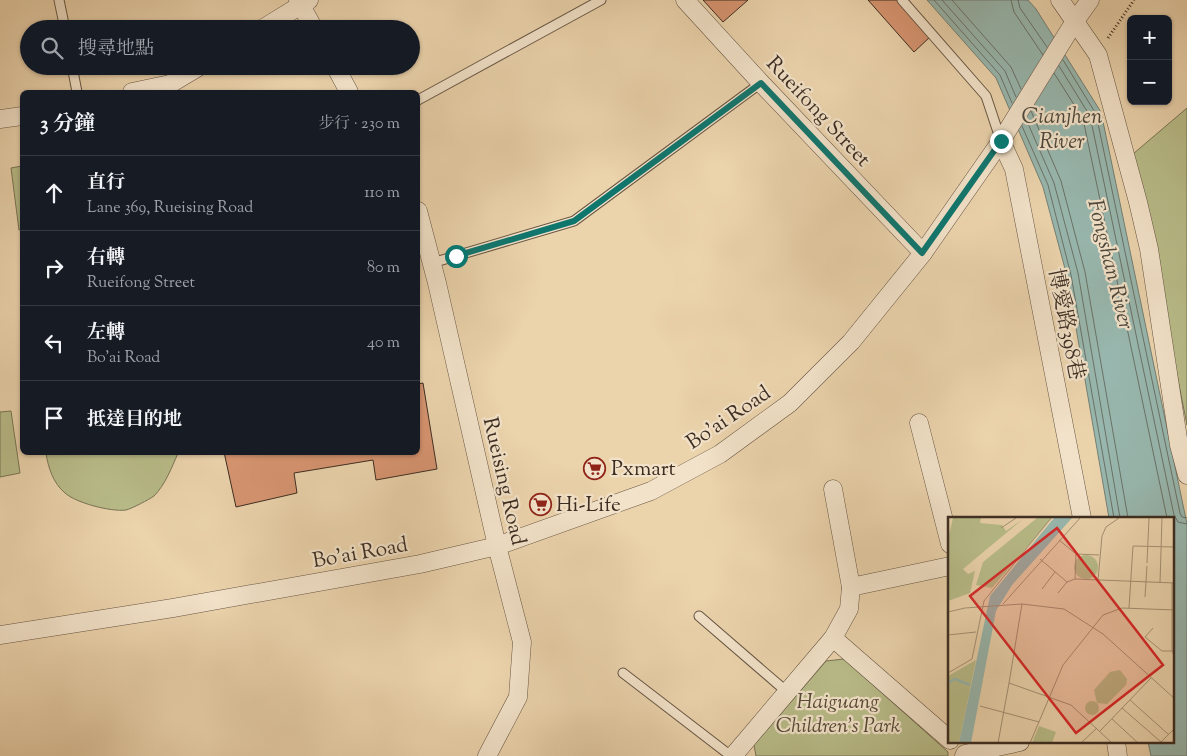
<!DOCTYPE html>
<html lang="zh-TW">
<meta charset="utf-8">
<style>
body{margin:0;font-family:"Sorts Mill Goudy","Noto Serif TC",serif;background:#20242c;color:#f1f3f6}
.controls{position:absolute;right:15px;top:15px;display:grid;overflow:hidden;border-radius:8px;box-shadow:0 1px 4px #0004}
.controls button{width:45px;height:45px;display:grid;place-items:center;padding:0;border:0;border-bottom:1px solid #363941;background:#171b24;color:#f1f3f6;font:25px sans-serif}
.stop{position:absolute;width:15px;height:15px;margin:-11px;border:4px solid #0f766e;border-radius:50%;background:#fff}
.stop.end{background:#0f766e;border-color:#fff;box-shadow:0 1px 5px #0008}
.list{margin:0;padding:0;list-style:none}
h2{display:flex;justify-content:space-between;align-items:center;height:65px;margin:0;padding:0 20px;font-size:21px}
h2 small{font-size:16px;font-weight:400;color:#9ea1a6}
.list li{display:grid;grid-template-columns:32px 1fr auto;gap:15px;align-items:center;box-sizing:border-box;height:75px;padding:0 20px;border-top:1px solid #363941}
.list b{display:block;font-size:19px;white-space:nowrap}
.list p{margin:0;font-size:16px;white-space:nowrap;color:#9ea1a6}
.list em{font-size:16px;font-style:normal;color:#9ea1a6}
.icon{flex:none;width:28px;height:28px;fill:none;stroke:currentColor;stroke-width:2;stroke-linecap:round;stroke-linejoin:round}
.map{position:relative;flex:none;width:1187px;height:756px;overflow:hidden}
.search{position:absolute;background:#171b24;box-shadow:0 1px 4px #0004;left:20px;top:20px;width:400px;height:55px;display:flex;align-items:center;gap:12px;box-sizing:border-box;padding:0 18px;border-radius:28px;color:#9ea1a6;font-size:19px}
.panel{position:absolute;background:#171b24;box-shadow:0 1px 4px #0004;left:20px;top:90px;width:400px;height:365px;border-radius:8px}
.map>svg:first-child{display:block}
.green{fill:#b8bc89;stroke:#7a7456}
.water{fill:#98b7ae;stroke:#738076}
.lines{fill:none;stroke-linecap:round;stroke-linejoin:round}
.shore{stroke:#6a7268;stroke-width:1}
.building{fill:#d79571;stroke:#3c2d22}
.service-casing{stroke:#685644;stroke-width:11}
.minor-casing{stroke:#685644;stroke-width:19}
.path{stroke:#3c2d22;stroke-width:3;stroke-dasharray:1 2.5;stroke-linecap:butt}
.service{stroke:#f2e2c9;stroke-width:9}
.minor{stroke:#f2e2c9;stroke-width:18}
.route{stroke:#0f766e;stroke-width:6}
.labels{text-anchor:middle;stroke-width:4.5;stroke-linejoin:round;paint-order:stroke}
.street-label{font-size:21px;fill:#3c2d22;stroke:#f2e2c9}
.poi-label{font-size:21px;fill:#3c2d22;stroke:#f2e2c9;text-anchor:start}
.park-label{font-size:21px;font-style:italic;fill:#554a37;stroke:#f2e2c9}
.water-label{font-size:22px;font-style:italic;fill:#4e493e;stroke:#f2e2c9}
.inset-river{fill:none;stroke:#98b7ae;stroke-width:2.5}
.inset-road{fill:none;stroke:#a59175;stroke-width:1}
.view{fill:#d62828;fill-opacity:0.15;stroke:#d62828;stroke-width:2.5}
.inset-edge{fill:none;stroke:#3c2d22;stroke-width:2.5}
</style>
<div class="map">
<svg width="1187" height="756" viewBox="0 0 1187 756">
<rect width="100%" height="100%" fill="#ebd3ac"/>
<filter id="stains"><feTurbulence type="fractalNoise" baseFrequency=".004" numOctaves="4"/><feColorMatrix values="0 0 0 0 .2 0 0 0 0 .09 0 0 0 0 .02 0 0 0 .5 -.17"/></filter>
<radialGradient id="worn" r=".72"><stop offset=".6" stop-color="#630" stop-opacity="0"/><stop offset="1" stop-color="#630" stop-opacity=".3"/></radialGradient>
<g class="green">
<path d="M1187 108V425L1133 154Z"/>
<path d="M22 166V230H19L11 168Z"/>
<path d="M11 411 20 473 0 477V412Z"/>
<path d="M46 453V452L178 453C172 467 165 485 154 496 150 499 131 509 126 510 111 512 76 503 65 493 53 483 48 467 46 453Z"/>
<path d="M844 659 948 752V756H756L754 745 826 661Z"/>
</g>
<path class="water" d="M927 0H1028L1036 9 1101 112 1187 524V756H1151L1148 742H1173V518H1109L1067 276 1043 187 996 78Z"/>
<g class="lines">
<g class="shore">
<path d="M934 0 1000 75 1012 103"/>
<path d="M942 0 1005 71 1016 97"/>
<path d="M952 0 1011 67 1021 89"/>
<path d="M1011 0 1014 12 1043 55"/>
<path d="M1018 0 1020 8 1047 47"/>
<path d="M1063 60 1096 114 1180 513 1182 517 1187 518"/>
<path d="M1059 66 1090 116 1174 515 1178 522 1187 524"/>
<path d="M1054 73 1083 119 1167 518"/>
<path d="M1031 111 1061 181 1085 272 1128 518"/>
<path d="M1026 119 1054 183 1078 273 1120 518"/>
<path d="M1022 126 1048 185 1071 275 1114 518"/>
</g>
</g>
<g class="building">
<path d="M703 0H748L723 22Z"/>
<path d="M868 0H899L931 36 914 52Z"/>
<path d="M423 383 437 469 376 480 373 460 294 473 297 493 236 507 224 452H418V384Z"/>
</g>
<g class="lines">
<defs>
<g id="service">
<path d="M59 0 65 29"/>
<path d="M902 0 986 96 1001 141"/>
<path d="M72 66 77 92"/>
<path d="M418 100 601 0"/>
<path d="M432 263 574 221 761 83"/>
<path d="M699 616 787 692"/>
<path d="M623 673 731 756"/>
</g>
<g id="minor">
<path d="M298 0 314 29"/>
<path d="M685 0 761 83 923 253"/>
<path d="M1060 0 1098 55 1138 202 1149 249 1179 445 1187 475"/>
<path d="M262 29 309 0"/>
<path d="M335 66 349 92"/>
<path d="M132 92 170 84 200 66"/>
<path d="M0 119 22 116"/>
<path d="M1001 141 1014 169 1082 518"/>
<path d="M418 211 437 283 497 546 522 642 518 697 487 756"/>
<path d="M919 423 950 544"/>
<path d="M851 587 950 566"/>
<path d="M0 635 173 608 420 564 497 546 651 491 720 454 790 403 851 342 923 253 1001 141 1075 21 1090 0"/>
<path d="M833 638 950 740"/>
<path d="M1116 742 1118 756"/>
<path d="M733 756 833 638 849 609 851 587 833 489"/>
<path d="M964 756 965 754 1020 742"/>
</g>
</defs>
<use href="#service" class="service-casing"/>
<use href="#minor" class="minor-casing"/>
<path class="path" d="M1108 38 1134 0"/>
<use href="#service" class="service"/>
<use href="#minor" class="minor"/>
</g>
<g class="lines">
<path class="route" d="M456 256 574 221 761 83 922 253 1001 141"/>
</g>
<defs>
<symbol id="supermarket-ring" viewBox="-11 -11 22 22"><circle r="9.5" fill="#f2e2c9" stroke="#8f2418" stroke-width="1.5"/><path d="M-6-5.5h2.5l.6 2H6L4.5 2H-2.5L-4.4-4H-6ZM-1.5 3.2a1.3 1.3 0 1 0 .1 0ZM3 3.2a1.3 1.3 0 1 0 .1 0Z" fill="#8f2418"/></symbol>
</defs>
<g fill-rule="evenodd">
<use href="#supermarket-ring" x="582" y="456" width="25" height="25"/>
<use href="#supermarket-ring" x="528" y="492" width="25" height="25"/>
</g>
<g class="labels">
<g class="street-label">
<text transform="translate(819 111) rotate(47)" y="7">Rueifong Street</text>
<text transform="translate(1067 324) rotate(79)" y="7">博愛路398巷</text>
<text transform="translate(728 417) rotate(-34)" y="7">Bo'ai Road</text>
<text transform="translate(505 481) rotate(77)" y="7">Rueising Road</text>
<text transform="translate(360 552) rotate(-10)" y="7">Bo'ai Road</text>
</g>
<g class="poi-label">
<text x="611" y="475">Pxmart</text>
<text x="556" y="511">Hi-Life</text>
</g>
<g class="park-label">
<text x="838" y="708">Haiguang<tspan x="838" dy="24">Children's Park</tspan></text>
</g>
<g class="water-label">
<text x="1062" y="123">Cianjhen<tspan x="1062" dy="25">River</tspan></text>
<text transform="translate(1112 264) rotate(76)" y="8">Fongshan River</text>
</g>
</g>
<g transform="translate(948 517)">
<rect width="226" height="226" fill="#ebd3ac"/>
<path d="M5 1H33L32 6 54 8 58 14 75 2 15 52 20 57 27 54 22 76 0 84V22ZM89 1H104L44 71 28 68 35 45ZM126 50a12 12 0 1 1 24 0a12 12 0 1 1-24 0ZM28 143 11 226H0V159ZM172 153 179 162 178 168 159 187 149 186 146 173 162 155ZM137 191a7 7 0 1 1 14 0a7 7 0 1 1-14 0ZM91 209 108 215 104 226H84Z" fill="#b8bc89"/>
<path d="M106 1H124L64 68 48 94 23 226H11L42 79Z" fill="#98b7ae"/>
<path class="inset-river" d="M0 166 7 162 22 168"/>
<path class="inset-road" d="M53 11 68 1M111 23 128 37 151 38M92 42 119 65M199 46 201 1M127 62 128 37M150 63 154 19 158 10 171 1M212 66 214 1M224 66V134L227 141M94 72 107 55M110 76 119 65 127 62 227 66M197 80 199 49M55 87 132 1M74 87 61 166 123 188 164 226M181 91 185 29 227 30M0 95 17 91 74 87 116 92 155 117 227 182M205 111 197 120 214 134H224M0 118 28 115M0 156 24 142 36 84 103 1M182 183 220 217M32 189 91 205M174 191 213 225M164 202 190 226M152 214 203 161M213 225 227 211M50 226 61 166M82 226 115 148 155 98 174 91 227 93M133 226 149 211"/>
<path class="view" d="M109 11 215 148 128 216 22 79Z"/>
<rect width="226" height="226" class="inset-edge"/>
</g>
<rect width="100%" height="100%" filter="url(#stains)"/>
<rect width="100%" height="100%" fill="url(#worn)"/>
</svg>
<div class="controls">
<button>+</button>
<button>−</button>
</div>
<div class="stop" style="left:456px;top:256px"></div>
<div class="stop end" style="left:1001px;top:141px"></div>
<div class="search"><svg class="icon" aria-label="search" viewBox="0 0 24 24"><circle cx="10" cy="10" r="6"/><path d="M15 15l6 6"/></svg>搜尋地點</div>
<section class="panel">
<h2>3 分鐘<small>步行 · 230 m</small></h2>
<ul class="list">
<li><svg class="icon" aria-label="ahead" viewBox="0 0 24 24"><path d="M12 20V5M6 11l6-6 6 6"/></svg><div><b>直行</b><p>Lane 369, Rueising Road</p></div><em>110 m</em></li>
<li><svg class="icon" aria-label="right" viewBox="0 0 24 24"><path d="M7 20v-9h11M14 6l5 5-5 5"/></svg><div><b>右轉</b><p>Rueifong Street</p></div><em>80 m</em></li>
<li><svg class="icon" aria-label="left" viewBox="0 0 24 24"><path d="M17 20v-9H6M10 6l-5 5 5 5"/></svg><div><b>左轉</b><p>Bo'ai Road</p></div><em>40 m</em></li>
<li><svg class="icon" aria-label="arrive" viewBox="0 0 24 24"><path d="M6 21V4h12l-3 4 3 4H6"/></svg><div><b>抵達目的地</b></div></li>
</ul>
</section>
</div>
